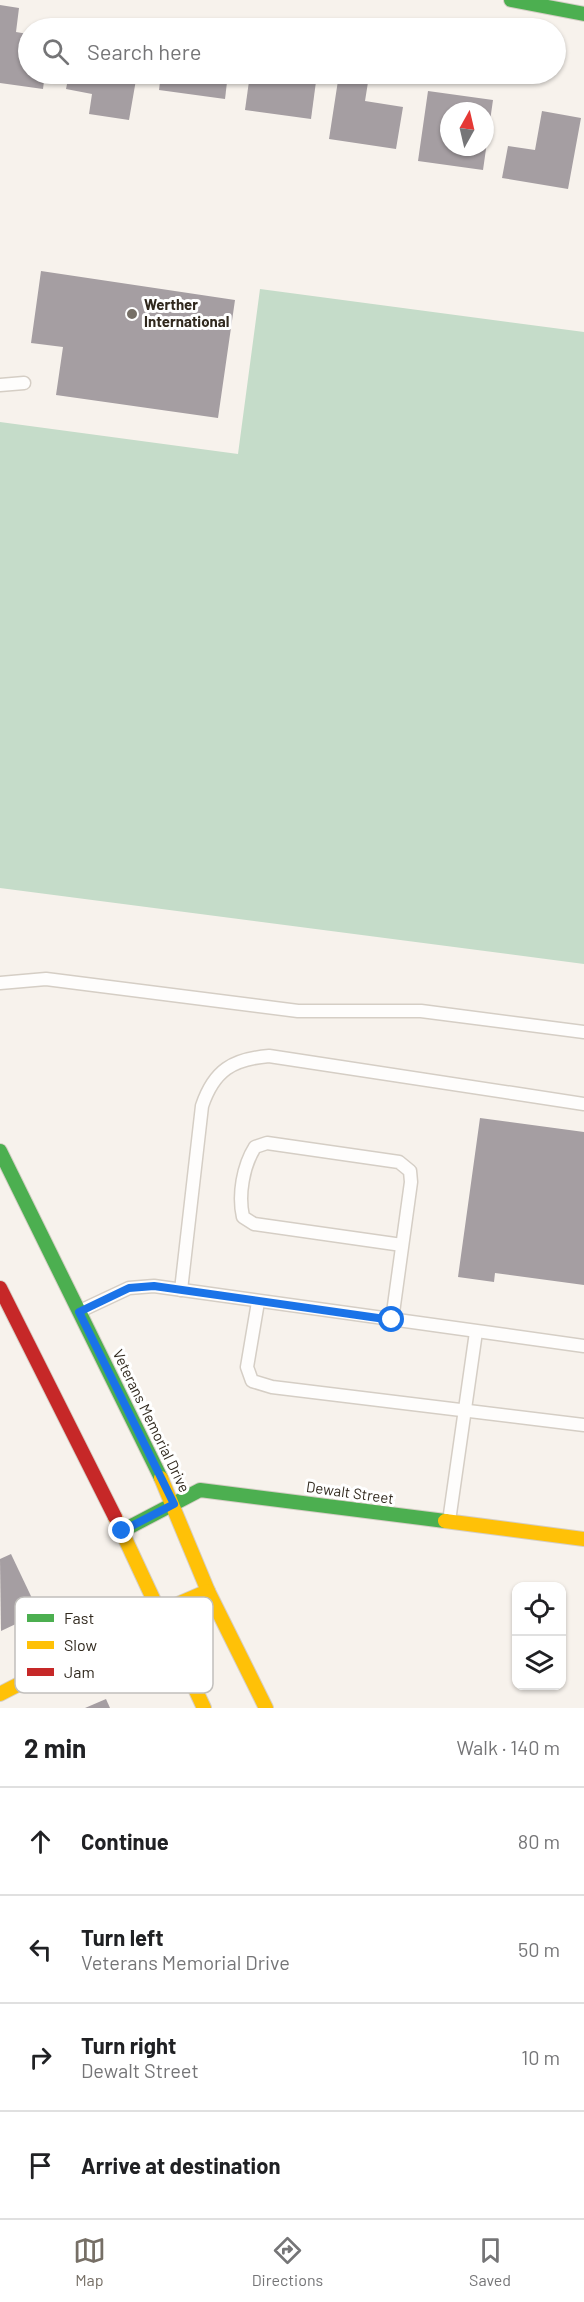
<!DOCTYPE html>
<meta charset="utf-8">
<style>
body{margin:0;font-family:Barlow,sans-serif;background:#f2f2f2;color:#202124}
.controls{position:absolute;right:18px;bottom:18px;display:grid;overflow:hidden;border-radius:12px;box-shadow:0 2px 4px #0004}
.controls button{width:54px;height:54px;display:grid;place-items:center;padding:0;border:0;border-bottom:2px solid #e0e0e0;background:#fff;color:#202124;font:30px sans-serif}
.compass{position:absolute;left:440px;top:102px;width:54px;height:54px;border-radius:50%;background:#fff;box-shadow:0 2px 4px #0004;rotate:8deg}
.stop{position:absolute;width:18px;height:18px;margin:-14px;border:4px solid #1a73e8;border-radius:50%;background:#fff}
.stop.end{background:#1a73e8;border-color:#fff;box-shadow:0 2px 6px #0008}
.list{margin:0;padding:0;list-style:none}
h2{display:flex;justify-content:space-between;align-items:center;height:78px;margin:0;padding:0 24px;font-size:26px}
h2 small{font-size:20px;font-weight:400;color:#757577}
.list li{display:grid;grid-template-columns:39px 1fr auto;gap:18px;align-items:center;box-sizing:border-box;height:108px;padding:0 24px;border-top:2px solid #e0e0e0}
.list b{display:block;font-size:22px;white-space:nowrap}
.list p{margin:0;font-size:20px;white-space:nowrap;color:#757577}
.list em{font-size:20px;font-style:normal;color:#757577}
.icon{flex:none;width:33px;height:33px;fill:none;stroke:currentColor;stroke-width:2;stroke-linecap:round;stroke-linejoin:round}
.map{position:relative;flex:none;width:584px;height:1708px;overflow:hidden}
.search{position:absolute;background:#fff;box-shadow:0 2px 4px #0004;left:18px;right:18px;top:18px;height:66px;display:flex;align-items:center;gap:15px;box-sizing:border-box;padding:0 21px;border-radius:33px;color:#757577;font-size:22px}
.sheet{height:510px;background:#fff}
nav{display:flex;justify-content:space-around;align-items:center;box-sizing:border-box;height:84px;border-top:2px solid #e0e0e0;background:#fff;font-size:16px;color:#757577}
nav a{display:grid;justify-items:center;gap:3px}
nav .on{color:#766f66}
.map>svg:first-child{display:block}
.forest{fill:#c5dcc9}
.building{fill:#a59ea2;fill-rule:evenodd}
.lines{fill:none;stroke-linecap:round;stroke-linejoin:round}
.lane-casing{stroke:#d5cec5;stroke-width:15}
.fast-casing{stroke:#d5cec5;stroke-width:16}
.slow-casing{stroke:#d5cec5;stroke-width:16}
.jam-casing{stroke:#d5cec5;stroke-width:16}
.lane{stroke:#fefdfc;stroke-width:12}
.fast{stroke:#4caf50;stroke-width:14}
.slow{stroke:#ffc107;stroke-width:14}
.jam{stroke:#c62828;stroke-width:14}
.route{stroke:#1a73e8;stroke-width:8}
.poi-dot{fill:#766f66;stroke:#fff;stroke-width:2}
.labels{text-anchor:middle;stroke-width:6;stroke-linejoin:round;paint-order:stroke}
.poi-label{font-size:15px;font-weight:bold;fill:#31291e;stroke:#fff;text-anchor:start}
.street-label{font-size:15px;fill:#31291e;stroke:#fff}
.key{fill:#fff;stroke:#c1bfbc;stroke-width:1.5}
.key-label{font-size:16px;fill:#31291e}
</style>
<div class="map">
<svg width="584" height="1708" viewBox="0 0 584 1708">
<rect width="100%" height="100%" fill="#f7f2ec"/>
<path class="forest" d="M260 289 584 332V964L0 888V422L238 454Z"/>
<g class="building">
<path d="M0 5 19 8 16 32 28 34V74H45L43 89 0 83Z"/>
<path d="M69 74H137L129 120 89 114 92 94 66 89Z"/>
<path d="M161 74H228L225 99 159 90Z"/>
<path d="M250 74H317L311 119 245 110Z"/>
<path d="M339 74 369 76 365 101 403 107 396 149 329 139Z"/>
<path d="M428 91 493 100 483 170 418 161ZM449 111H485V147H449Z"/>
<path d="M542 111 581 118 568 189 502 178 508 146 535 150Z"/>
<path d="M41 271 235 300 218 418 56 395 63 347 31 343Z"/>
<path d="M480 1118 584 1132V1285L495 1273 494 1282 458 1277Z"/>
<path d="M11 1554 39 1613 1 1631 0 1559Z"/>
<path d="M106 1699 110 1708H85Z"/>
</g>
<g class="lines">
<defs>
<g id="lane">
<path d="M0 385 24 383"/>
<path d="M0 983 46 979 298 1011H421L584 1032"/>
<path d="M181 1290 202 1106C214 1070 233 1059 269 1056L584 1104"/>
<path d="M258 1302 247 1367 252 1381 272 1387 584 1425"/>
<path d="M80 1311 129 1288 154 1286 584 1346"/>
<path d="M392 1320 411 1182 410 1171 399 1162 267 1143 255 1147C243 1166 238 1195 243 1217L254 1224 402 1245"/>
<path d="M449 1521 476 1332"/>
</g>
<g id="fast">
<path d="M511 0 584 14"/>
<path d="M0 1151 161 1478"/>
<path d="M122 1531 200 1490 445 1521"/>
</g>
<g id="slow">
<path d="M161 1478 208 1591 266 1708"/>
<path d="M115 1517 204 1708"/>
<path d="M445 1521 584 1539"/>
<path d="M0 1694 159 1612 208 1591"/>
</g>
<path id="jam" d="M0 1288 115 1517"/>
</defs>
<use href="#lane" class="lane-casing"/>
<use href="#fast" class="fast-casing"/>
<use href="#slow" class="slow-casing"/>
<use href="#jam" class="jam-casing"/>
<use href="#lane" class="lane"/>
<use href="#fast" class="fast"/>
<use href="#slow" class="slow"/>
<use href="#jam" class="jam"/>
</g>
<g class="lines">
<path class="route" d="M122 1531 174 1504 79 1312 129 1288 154 1286 392 1320"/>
</g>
<circle class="poi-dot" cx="132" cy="314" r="6"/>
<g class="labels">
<g class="poi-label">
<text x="144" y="310">Werther<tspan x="144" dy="17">International</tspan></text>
</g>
<g class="street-label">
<text transform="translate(151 1421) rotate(64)" y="5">Veterans Memorial Drive</text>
<text transform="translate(350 1493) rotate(8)" y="5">Dewalt Street</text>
</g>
</g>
<rect x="15" y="1597" width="198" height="96" rx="9" class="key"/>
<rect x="27" y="1614" width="27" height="8" fill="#4caf50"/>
<rect x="27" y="1641" width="27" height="8" fill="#ffc107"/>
<rect x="27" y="1668" width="27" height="8" fill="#c62828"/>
<g class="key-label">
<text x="64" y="1624">Fast</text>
<text x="64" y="1651">Slow</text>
<text x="64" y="1678">Jam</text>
</g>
</svg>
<div class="controls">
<button><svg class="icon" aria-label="locate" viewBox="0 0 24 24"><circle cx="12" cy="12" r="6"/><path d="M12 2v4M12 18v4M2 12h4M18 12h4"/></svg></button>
<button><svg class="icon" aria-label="layers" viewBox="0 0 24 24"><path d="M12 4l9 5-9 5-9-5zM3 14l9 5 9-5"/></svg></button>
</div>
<svg class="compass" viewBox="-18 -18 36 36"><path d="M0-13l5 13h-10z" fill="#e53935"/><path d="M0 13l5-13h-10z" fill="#757577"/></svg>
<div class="stop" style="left:392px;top:1320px"></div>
<div class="stop end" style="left:122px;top:1531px"></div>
<div class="search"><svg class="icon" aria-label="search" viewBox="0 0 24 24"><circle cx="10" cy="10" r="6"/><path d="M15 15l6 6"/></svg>Search here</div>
</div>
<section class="sheet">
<h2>2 min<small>Walk · 140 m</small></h2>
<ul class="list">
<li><svg class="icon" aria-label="ahead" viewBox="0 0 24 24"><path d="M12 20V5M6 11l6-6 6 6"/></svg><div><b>Continue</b></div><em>80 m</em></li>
<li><svg class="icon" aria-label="left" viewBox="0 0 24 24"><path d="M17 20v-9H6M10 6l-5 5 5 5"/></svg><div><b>Turn left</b><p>Veterans Memorial Drive</p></div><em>50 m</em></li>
<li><svg class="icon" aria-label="right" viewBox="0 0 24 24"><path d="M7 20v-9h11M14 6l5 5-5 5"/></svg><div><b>Turn right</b><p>Dewalt Street</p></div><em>10 m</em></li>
<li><svg class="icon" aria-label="arrive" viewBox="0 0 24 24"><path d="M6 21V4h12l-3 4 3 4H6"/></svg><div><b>Arrive at destination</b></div></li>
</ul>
</section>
<nav>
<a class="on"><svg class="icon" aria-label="map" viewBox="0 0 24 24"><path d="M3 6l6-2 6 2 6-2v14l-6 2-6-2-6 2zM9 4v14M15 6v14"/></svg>Map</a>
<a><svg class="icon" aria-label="directions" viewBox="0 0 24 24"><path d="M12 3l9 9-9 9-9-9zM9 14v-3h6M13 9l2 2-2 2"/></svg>Directions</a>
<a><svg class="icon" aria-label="saved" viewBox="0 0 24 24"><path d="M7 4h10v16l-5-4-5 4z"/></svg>Saved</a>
</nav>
